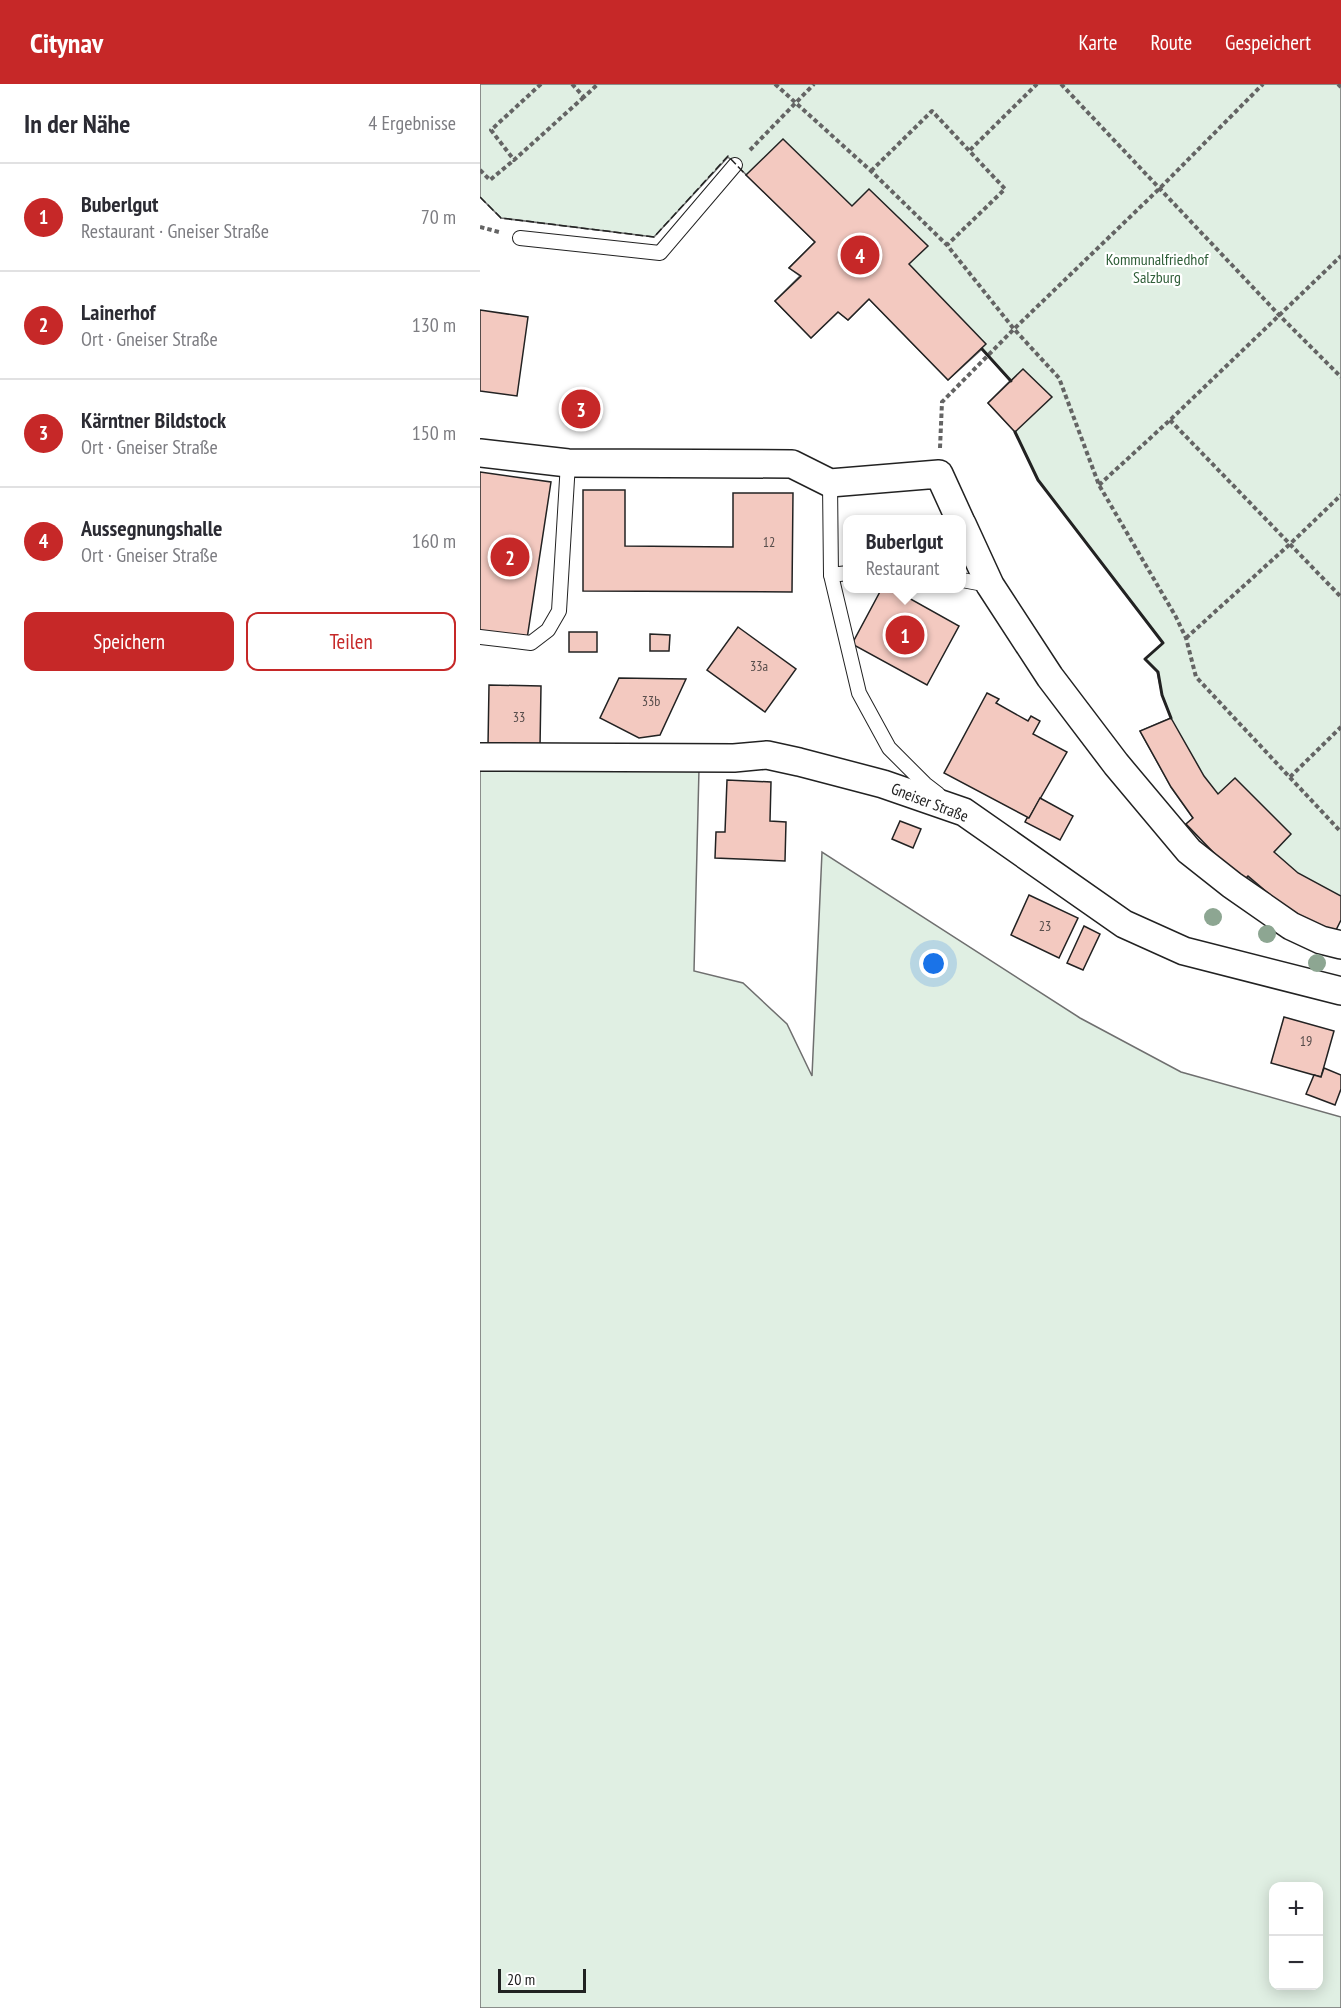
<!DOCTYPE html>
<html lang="de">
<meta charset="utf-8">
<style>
body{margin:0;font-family:"PT Sans Narrow",sans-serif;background:#f7f7f7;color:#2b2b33}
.controls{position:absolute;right:18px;bottom:18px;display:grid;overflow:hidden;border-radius:12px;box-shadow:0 3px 15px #0003}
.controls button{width:54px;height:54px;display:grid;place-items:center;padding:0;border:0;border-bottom:2px solid #e1e1e2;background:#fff;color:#2b2b33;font:30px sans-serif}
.scale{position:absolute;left:18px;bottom:15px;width:88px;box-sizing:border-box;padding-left:6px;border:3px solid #222;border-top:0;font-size:16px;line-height:21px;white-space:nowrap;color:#222;-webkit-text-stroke:4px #fff;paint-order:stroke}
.you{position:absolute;left:454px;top:880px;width:21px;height:21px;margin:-15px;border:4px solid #fff;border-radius:50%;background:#1a73e8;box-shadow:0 0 0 9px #1a73e833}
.badge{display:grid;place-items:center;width:39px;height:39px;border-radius:50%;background:#c62828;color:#fff;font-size:20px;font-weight:700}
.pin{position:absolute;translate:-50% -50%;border:3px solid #fff;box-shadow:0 2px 6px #0006}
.popup{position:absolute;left:363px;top:431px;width:123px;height:78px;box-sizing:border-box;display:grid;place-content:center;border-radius:12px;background:#fff;filter:drop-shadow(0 2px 4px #0005);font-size:20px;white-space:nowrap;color:#7c7c81}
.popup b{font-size:22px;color:#2b2b33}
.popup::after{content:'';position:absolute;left:50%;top:100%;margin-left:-12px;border:12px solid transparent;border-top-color:#fff}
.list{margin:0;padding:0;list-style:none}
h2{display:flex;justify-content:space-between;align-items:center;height:78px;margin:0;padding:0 24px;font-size:26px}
h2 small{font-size:20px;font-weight:400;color:#7c7c81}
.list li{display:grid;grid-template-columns:39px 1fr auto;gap:18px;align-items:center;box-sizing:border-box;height:108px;padding:0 24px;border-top:2px solid #e1e1e2}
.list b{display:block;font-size:22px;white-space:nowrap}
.list p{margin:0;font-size:20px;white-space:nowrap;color:#7c7c81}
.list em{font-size:20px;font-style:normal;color:#7c7c81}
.actions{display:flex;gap:12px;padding:18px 24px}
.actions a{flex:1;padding:14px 0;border:2px solid #c62828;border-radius:12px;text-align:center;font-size:21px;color:#c62828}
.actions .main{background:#c62828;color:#fff}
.map{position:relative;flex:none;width:861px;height:1924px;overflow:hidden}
header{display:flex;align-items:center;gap:36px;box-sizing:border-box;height:84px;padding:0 30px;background:#c62828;color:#fff}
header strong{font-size:28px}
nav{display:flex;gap:33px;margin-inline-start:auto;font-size:21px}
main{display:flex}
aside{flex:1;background:#fff}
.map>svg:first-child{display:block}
.green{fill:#e0efe3;stroke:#6f6f6f;stroke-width:1.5;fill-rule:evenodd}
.building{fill:#f3c9c0;stroke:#222;stroke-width:1.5}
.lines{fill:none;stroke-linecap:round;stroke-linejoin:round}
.service-casing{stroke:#222;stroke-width:16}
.minor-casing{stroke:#222;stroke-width:30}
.path{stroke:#646464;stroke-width:4;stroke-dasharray:4.5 3;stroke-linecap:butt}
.service{stroke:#fff;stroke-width:14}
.minor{stroke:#fff;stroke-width:27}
.fence{stroke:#222;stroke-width:1.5;stroke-dasharray:8 3;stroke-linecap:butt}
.wall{stroke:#222;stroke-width:3}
.tree{fill:#8da692}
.labels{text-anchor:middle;stroke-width:4.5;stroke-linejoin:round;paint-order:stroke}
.number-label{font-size:14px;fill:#564c4a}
.park-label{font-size:16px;fill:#2f5e38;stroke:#fff}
.street-label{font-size:16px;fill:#222;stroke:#fff}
</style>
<header>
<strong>Citynav</strong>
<nav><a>Karte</a><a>Route</a><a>Gespeichert</a></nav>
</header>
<main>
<aside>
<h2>In der Nähe<small>4 Ergebnisse</small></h2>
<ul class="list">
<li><span class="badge">1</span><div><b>Buberlgut</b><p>Restaurant · Gneiser Straße</p></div><em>70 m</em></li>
<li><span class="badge">2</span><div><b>Lainerhof</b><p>Ort · Gneiser Straße</p></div><em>130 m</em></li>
<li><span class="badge">3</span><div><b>Kärntner Bildstock</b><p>Ort · Gneiser Straße</p></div><em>150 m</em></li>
<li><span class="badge">4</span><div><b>Aussegnungshalle</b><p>Ort · Gneiser Straße</p></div><em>160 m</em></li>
</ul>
<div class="actions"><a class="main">Speichern</a><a>Teilen</a></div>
</aside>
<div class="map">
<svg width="861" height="1924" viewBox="0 0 861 1924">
<rect width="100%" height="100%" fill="#fff"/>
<g class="green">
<path d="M0 0H861V836L825 835 796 816 768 793 762 798 706 740 713 734 691 703 660 647 691 634 682 611 677 587 665 575 683 559 558 396 535 348 508 319 530 297 502 265 468 296 389 215 368 236 358 228 331 254 295 217 320 192 309 184 335 158 248 73 174 153 21 134 0 113Z"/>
<path d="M0 685H219L214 887 263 899 307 940 332 992 342 768 600 934 701 988 861 1033V1924H0ZM794 1802H838V1902H794Z"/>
</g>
<g class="building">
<path d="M303 55 372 122 389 105 448 162 429 180 506 260 468 296 389 215 368 236 358 228 331 254 295 217 321 192 309 184 335 158 266 91Z"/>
<path d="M0 226 48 233 37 312 0 307Z"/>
<path d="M543 285 572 313 535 348 508 319Z"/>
<path d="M0 388 71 398 47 555 0 548Z"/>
<path d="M103 406H145V462L253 463V409H313L312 508 103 507Z"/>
<path d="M402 504H411L479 542 447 601 372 560Z"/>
<path d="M258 543 316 585 285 628 227 586Z"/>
<rect x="89" y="548" width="28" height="20"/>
<path d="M170 550 190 551 189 567H170Z"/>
<path d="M139 594 206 595 180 651 159 654 120 634Z"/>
<path d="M9 601 61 602 60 663 8 662Z"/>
<path d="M507 609 519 615 516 619 548 637 551 632 560 637 553 650 587 668 549 734 464 689Z"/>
<path d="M691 634 724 692 738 710 755 694 811 750 794 768 818 789 861 812V836L855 848 825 835 796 816 768 792 762 798 706 740 713 734 691 703 660 647Z"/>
<path d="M247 696 291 698 290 737 306 738 305 777 235 774 236 748H245Z"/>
<path d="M560 714 593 732 580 756 545 738 547 734H549Z"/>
<path d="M420 737 441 745 433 764 412 755Z"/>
<path d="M549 811 598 834 579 874 531 851Z"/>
<path d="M604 842 620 850 603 886 587 879Z"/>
<path d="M804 933 854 947 841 993 791 979Z"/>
<path d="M844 984 861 991V1005L855 1021 826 1010 834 991 841 993Z"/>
</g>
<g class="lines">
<defs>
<g id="service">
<path d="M40 154 180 169 255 81"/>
<path d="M350 399 351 491 379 609 409 664 445 700 458 710"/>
<path d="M351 491 368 489"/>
<path d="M482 496 509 501"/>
<path d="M0 553 51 559 68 546 79 527 88 379"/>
</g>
<g id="minor">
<path d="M0 369 88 379 312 380 350 399 459 390 480 436"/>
<path d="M482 440 510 501 570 593 636 680 709 767 752 801 811 842 841 856 861 861"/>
<path d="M0 673 254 674 287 671 319 678 403 700 484 728 644 840 704 867 861 907"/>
</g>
</defs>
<use href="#service" class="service-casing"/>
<use href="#minor" class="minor-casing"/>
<g class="path">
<path d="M61 0 11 46 34 76 104 13"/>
<path d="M92 0 104 13 118 0"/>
<path d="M295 0 391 87 467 161 534 245 579 294 619 401 696 533 706 554 716 593 861 748"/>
<path d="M581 0 800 232 861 293"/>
<path d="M858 0 861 3"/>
<path d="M270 66 334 0"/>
<path d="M490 66 557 0"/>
<path d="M0 86 10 96 34 76"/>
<path d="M391 87 452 27 525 105 467 161"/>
<path d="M0 143 19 148"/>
<path d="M690 336 861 513"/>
<path d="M460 364 462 318 534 245 680 104 783 0"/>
<path d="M619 401 690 336 861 172"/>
<path d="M706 554 810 460 861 411"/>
<path d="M810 693 861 643"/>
</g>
<use href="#service" class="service"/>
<use href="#minor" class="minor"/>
<path class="fence" d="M0 113 21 134 174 153 248 72 266 91"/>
<g class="wall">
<path d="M502 265 531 297"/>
<path d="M535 348 558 396 683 559 665 575 678 588 682 611 691 634"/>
</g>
</g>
<g class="tree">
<circle cx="733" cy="833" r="9"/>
<circle cx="787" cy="850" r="9"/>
<circle cx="837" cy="879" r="9"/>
</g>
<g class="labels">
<g class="number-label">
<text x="289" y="463">12</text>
<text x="279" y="587">33a</text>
<text x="171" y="622">33b</text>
<text x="39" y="638">33</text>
<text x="565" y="847">23</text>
<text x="826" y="962">19</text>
</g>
<g class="park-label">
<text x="677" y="181">Kommunalfriedhof<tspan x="677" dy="18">Salzburg</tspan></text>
</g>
<g class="street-label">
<text transform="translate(450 718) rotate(21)" y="6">Gneiser Straße</text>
</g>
</g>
</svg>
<div class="controls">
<button>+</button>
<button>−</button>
</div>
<div class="scale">20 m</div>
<div class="you"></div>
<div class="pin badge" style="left:425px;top:551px">1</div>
<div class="popup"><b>Buberlgut</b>Restaurant</div>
<div class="pin badge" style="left:30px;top:473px">2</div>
<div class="pin badge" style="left:101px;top:325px">3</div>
<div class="pin badge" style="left:380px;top:171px">4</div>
</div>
</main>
